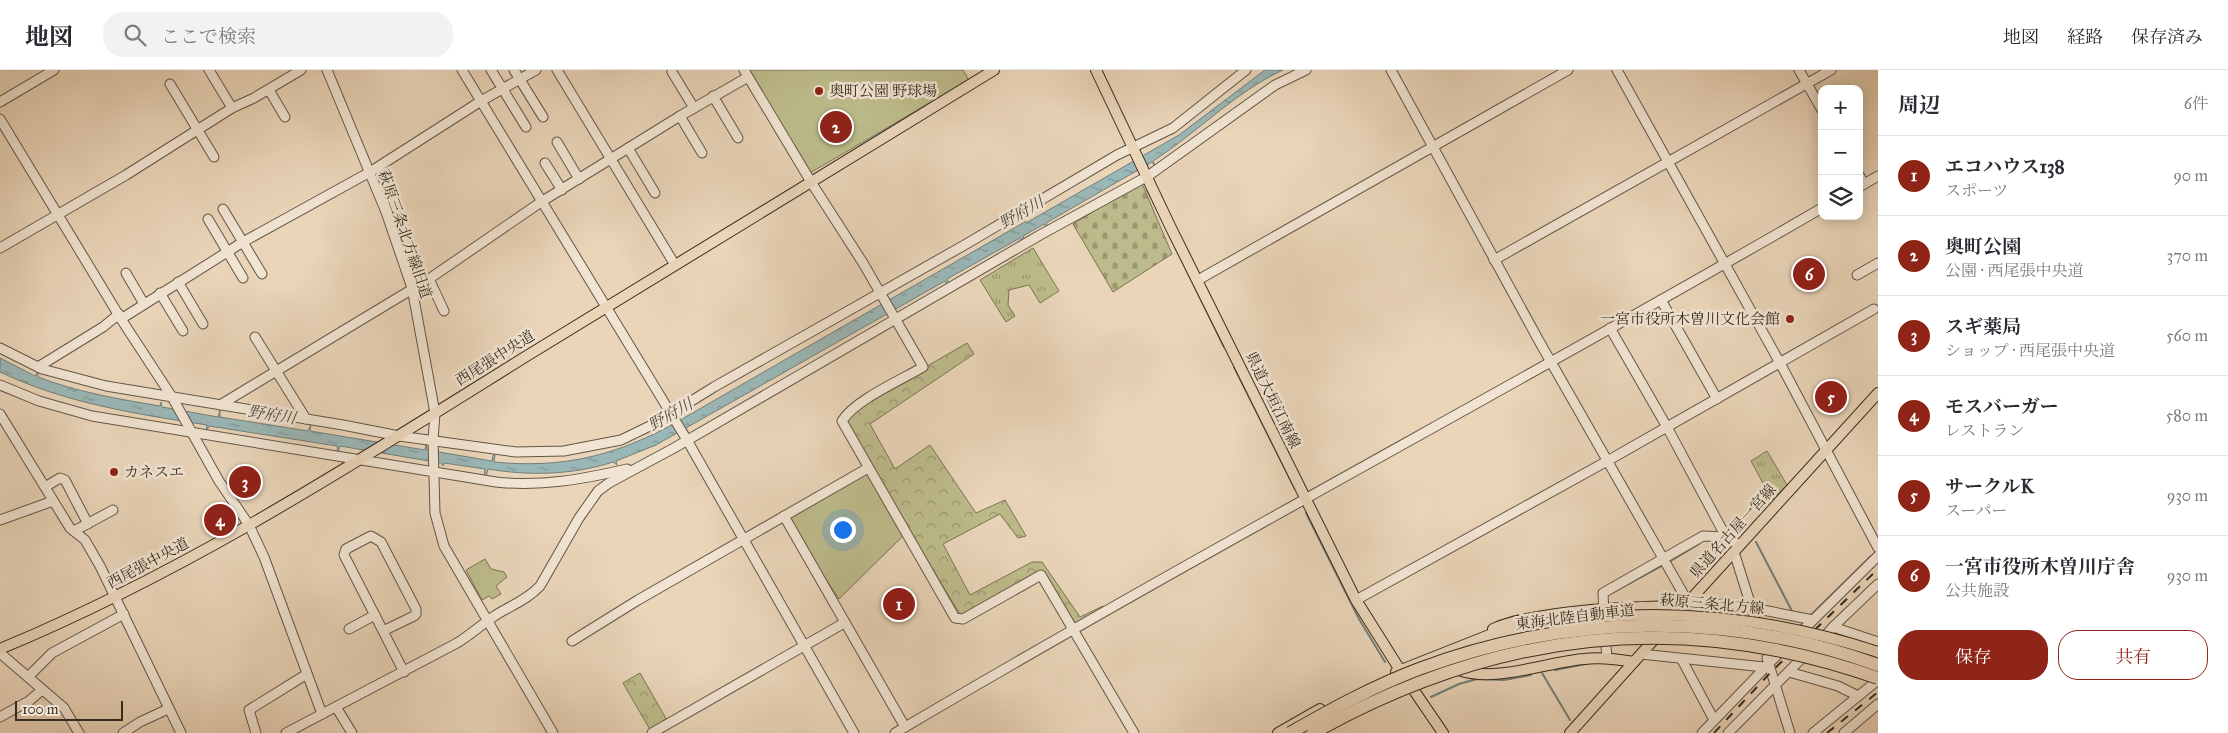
<!DOCTYPE html>
<html lang="ja">
<meta charset="utf-8">
<style>
body{margin:0;font-family:"IM FELL Great Primer","Noto Serif JP",serif;background:#f2f2f3;color:#2b2b33}
.controls{position:absolute;right:15px;top:15px;display:grid;overflow:hidden;border-radius:10px;box-shadow:0 2px 12px #0003}
.controls button{width:45px;height:45px;display:grid;place-items:center;padding:0;border:0;border-bottom:1px solid #e1e1e2;background:#fff;color:#2b2b33;font:25px sans-serif}
.scale{position:absolute;left:15px;bottom:12px;width:108px;box-sizing:border-box;padding-left:5px;border:2px solid #372c1f;border-top:0;font-size:14px;line-height:18px;white-space:nowrap;color:#372c1f;-webkit-text-stroke:4px #f1e4d2;paint-order:stroke}
.you{position:absolute;left:842px;top:459px;width:18px;height:18px;margin:-12px;border:4px solid #fff;border-radius:50%;background:#1a73e8;box-shadow:0 0 0 8px #1a73e833}
.badge{display:grid;place-items:center;width:32px;height:32px;border-radius:50%;background:#8f2418;color:#fff;font-size:16px;font-weight:700}
.pin{position:absolute;translate:-50% -50%;border:2px solid #fff;box-shadow:0 1px 5px #0006}
.list{margin:0;padding:0;list-style:none}
h2{display:flex;justify-content:space-between;align-items:center;height:65px;margin:0;padding:0 20px;font-size:21px}
h2 small{font-size:16px;font-weight:400;color:#7c7c81}
.list li{display:grid;grid-template-columns:32px 1fr auto;gap:15px;align-items:center;box-sizing:border-box;height:80px;padding:0 20px;border-top:1px solid #e1e1e2}
.list b{display:block;font-size:19px;white-space:nowrap}
.list p{margin:0;font-size:16px;white-space:nowrap;color:#7c7c81}
.list em{font-size:16px;font-style:normal;color:#7c7c81}
.actions{display:flex;gap:10px;padding:15px 20px}
.actions a{flex:1;padding:11px 0;border:1px solid #8f2418;border-radius:20px;text-align:center;font-size:18px;color:#8f2418}
.actions .main{background:#8f2418;color:#fff}
.icon{flex:none;width:28px;height:28px;fill:none;stroke:currentColor;stroke-width:2;stroke-linecap:round;stroke-linejoin:round}
.map{position:relative;flex:none;width:1878px;height:663px;overflow:hidden}
header{display:flex;align-items:center;gap:30px;box-sizing:border-box;height:70px;padding:0 25px;background:#fff;border-bottom:1px solid #e1e1e2}
header strong{font-size:24px}
nav{display:flex;gap:28px;margin-inline-start:auto;font-size:18px}
.search{width:350px;height:45px;background:#f2f2f3;display:flex;align-items:center;gap:12px;box-sizing:border-box;padding:0 18px;border-radius:20px;color:#7c7c81;font-size:19px}
main{display:flex}
aside{flex:1;background:#fff}
.map>svg:first-child{display:block}
.grass{fill:url(#grass-tufts);stroke:#7a7455}
.forest{fill:url(#forest-crowns);stroke:#7a7455}
.cemetery{fill:url(#cemetery-stones);stroke:#7a7455}
.park{fill:#bdbb8b;stroke:#7a7455}
.water{fill:url(#water-ripples);stroke:#727f7a}
.lines{fill:none;stroke-linecap:round;stroke-linejoin:round}
.stream{stroke:#727f7a;stroke-width:2}
.minor-casing{stroke:#645646;stroke-width:11}
.major-casing{stroke:#372c1f;stroke-width:12}
.minor{stroke:#f1e4d2;stroke-width:9}
.major{stroke:#ead5b9;stroke-width:10}
.rail{stroke:#372c1f;stroke-width:2;stroke-dasharray:9 9;stroke-linecap:butt}
.major-bridge-casing{stroke:#372c1f;stroke-width:12;stroke-linecap:butt}
.highway-bridge-casing{stroke:#372c1f;stroke-width:14;stroke-linecap:butt}
.major-bridge{stroke:#ead5b9;stroke-width:10}
.highway-bridge{stroke:#ead5b9;stroke-width:12}
.poi-dot{fill:#8f2418;stroke:#f1e4d2;stroke-width:2}
.labels{text-anchor:middle;stroke-width:5;stroke-linejoin:round;paint-order:stroke}
.poi-label{font-size:15px;fill:#372c1f;stroke:#f1e4d2;text-anchor:start}
.street-label{font-size:15px;fill:#372c1f;stroke:#f1e4d2}
.water-label{font-size:16px;font-style:italic;fill:#504f45;stroke:#f1e4d2}
</style>
<header>
<strong>地図</strong>
<div class="search"><svg class="icon" aria-label="search" viewBox="0 0 24 24"><circle cx="10" cy="10" r="6"/><path d="M15 15l6 6"/></svg>ここで検索</div>
<nav><a>地図</a><a>経路</a><a>保存済み</a></nav>
</header>
<main>
<div class="map">
<svg width="1878" height="663" viewBox="0 0 1878 663">
<defs>
<pattern id="grass-tufts" width="24" height="20" patternUnits="userSpaceOnUse" patternTransform="scale(1.25)"><rect width="24" height="20" fill="#bdbb8b"/><path d="M3 7l-1-3M5 7V3M7 7l1-3M15 17l-1-3M17 17v-4M19 17l1-3" fill="none" stroke="#9a9871"/></pattern>
<pattern id="forest-crowns" width="20" height="18" patternUnits="userSpaceOnUse" patternTransform="scale(1.25)"><rect width="20" height="18" fill="#bdbb8b"/><path d="M2 6a3 3 0 1 1 6 0M12 15a3 3 0 1 1 6 0" fill="none" stroke="#9a9871"/></pattern>
<pattern id="cemetery-stones" width="16" height="16" patternUnits="userSpaceOnUse" patternTransform="scale(1.25)"><rect width="16" height="16" fill="#bdbb8b"/><path d="M2 7V4a2 2 0 0 1 4 0v3zM10 15v-3a2 2 0 0 1 4 0v3z" fill="#9a9871"/></pattern>
<pattern id="water-ripples" width="26" height="14" patternUnits="userSpaceOnUse" patternTransform="scale(1.25)"><rect width="26" height="14" fill="#9ab7b7"/><path d="M2 4q2-2 4 0t4 0M15 11q2-2 4 0t4 0" fill="none" stroke="#7e9594"/></pattern>
</defs>
<rect width="100%" height="100%" fill="#ead5b9"/>
<filter id="stains"><feTurbulence type="fractalNoise" baseFrequency=".004" numOctaves="4"/><feColorMatrix values="0 0 0 0 .2 0 0 0 0 .09 0 0 0 0 .02 0 0 0 .5 -.17"/></filter>
<radialGradient id="worn" r=".72"><stop offset=".6" stop-color="#630" stop-opacity="0"/><stop offset="1" stop-color="#630" stop-opacity=".3"/></radialGradient>
<g class="grass">
<path d="M1033 178 1059 221 1040 233 1029 215 1009 220 1008 235 1015 246 1006 252 980 210Z"/>
<path d="M1767 381 1787 415 1772 430 1751 391Z"/>
</g>
<g class="forest">
<path d="M967 273 974 284 870 354 895 399 930 375 976 443 1005 430 1026 466 1018 468 1000 444 943 474 970 525 1032 492H1042L1080 547 1103 536 1102 539 1079 558 1041 505 963 549 843 354 848 342Z"/>
<path d="M640 603 668 652 652 663 623 613Z"/>
</g>
<path class="cemetery" d="M1141 111 1172 184 1113 222 1073 154Z"/>
<g class="park">
<path d="M747 0H963L969 10 810 103Z"/>
<path d="M865 400 906 463 839 529 784 446Z"/>
<path d="M485 489 491 499 504 502 507 507 496 516 501 524 492 529 489 526 482 530 466 500Z"/>
</g>
<path class="water" d="M1265 0H1283C1235 22 1197 63 1153 91L1156 98 1152 92 1046 153 1048 158 1047 159 1044 154 1023 166 1025 171 1023 172 1020 168 947 209 950 215 948 216 945 211 686 358 689 364 688 365 684 359 656 375 616 391 617 395 613 392C573 405 529 406 488 399L486 407H484L485 399 444 393 443 396 441 393 340 376 338 383 337 376 209 356 206 362 207 355C136 344 65 333 0 302V288L35 306 38 301V307C77 322 118 329 160 336L161 332 162 337 218 347 220 340V347L308 361 311 354 310 361 425 380 426 375 427 380 492 391 493 385H495L494 392C565 399 618 385 679 351L677 345 679 344 682 349 1023 153 1021 148 1023 147 1026 153 1179 65Z"/>
<g class="lines">
<g class="stream">
<path d="M1147 120 1152 129"/>
<path d="M1168 162 1224 277"/>
<path d="M1234 297 1295 419"/>
<path d="M1306 443 1359 549 1385 592"/>
<path d="M1756 472 1793 543"/>
<path d="M1669 492 1699 474"/>
<path d="M1608 525 1663 495"/>
<path d="M1810 546 1871 486"/>
<path d="M1555 600 1586 594"/>
<path d="M1542 603 1570 650"/>
<path d="M1431 627 1459 614 1477 609 1504 610 1531 605"/>
</g>
<defs>
<g id="minor">
<path d="M209 0 232 38"/>
<path d="M327 0 386 142 412 218 435 343 433 370 435 443 444 476 553 663"/>
<path d="M462 0 687 370 854 663"/>
<path d="M491 0 526 57"/>
<path d="M514 0 543 47"/>
<path d="M557 0 675 195"/>
<path d="M744 0 811 112 863 193 923 297C901 310 855 330 842 351L955 548 963 549 1041 505 1134 663"/>
<path d="M1391 0 1539 271 1688 532 1743 536 1813 550"/>
<path d="M1617 0 1780 293 1878 478"/>
<path d="M1799 0 1822 40"/>
<path d="M672 2 694 38"/>
<path d="M170 14 214 87"/>
<path d="M269 20 285 47"/>
<path d="M713 26 738 68"/>
<path d="M0 32 54 0"/>
<path d="M680 46 702 83"/>
<path d="M0 49 121 249 172 327 219 411 249 455 264 487 322 644"/>
<path d="M557 72 579 109"/>
<path d="M628 78 655 123"/>
<path d="M545 93 562 120"/>
<path d="M1859 105 1864 114"/>
<path d="M1859 117 1878 106"/>
<path d="M223 139 262 204"/>
<path d="M208 149 243 208"/>
<path d="M0 178 126 105 232 38 254 28 301 0"/>
<path d="M1494 190 1831 0"/>
<path d="M126 203 144 234"/>
<path d="M1857 205 1878 193"/>
<path d="M429 209 444 241"/>
<path d="M1198 210 1568 0"/>
<path d="M178 212 203 254"/>
<path d="M160 223 183 261"/>
<path d="M1661 230 1717 329"/>
<path d="M121 249 243 172 370 102 481 31 536 0"/>
<path d="M1610 258 1667 357 1726 467 1739 475"/>
<path d="M255 267 306 349"/>
<path d="M0 278 42 299 106 316 343 355 399 366 516 382 564 381 621 370 656 353 714 317 968 173 1117 85 1173 58 1246 0"/>
<path d="M38 297 103 257 119 244"/>
<path d="M0 315 39 331 92 346 496 412C542 417 583 409 627 399"/>
<path d="M220 335 429 209 541 132 680 46 748 7"/>
<path d="M0 344 70 458 85 470 100 496 181 663"/>
<path d="M45 417 60 408 65 410 88 454"/>
<path d="M784 446 905 657"/>
<path d="M0 450 53 431"/>
<path d="M74 461 113 440"/>
<path d="M1734 482 1758 558"/>
<path d="M1878 514 1833 557 1878 572"/>
<path d="M1356 530 1609 390 1874 239"/>
<path d="M1604 544 1603 523 1703 466 1726 467"/>
<path d="M349 559 375 545"/>
<path d="M383 561 414 546 416 544V539L381 472 371 466 346 479 344 485C364 524 384 563 404 602"/>
<path d="M1605 565 1607 588"/>
<path d="M1798 565 1878 486"/>
<path d="M1821 570 1833 557"/>
<path d="M572 571 638 530 868 398"/>
<path d="M0 583 64 638 79 663"/>
<path d="M1641 584 1764 597"/>
<path d="M1767 588 1790 663"/>
<path d="M1682 590 1714 650"/>
<path d="M1789 602 1838 616 1858 626"/>
<path d="M29 606 52 583 124 544"/>
<path d="M336 637 352 663"/>
<path d="M0 647 29 631 42 620"/>
<path d="M123 663 140 652 168 639"/>
<path d="M256 663 249 640 307 604"/>
<path d="M286 663 457 573C470 565 481 555 493 547 509 536 526 531 540 516L579 448 598 421 609 413 674 378 1040 165 1148 106 1275 15 1306 0"/>
<path d="M652 663 844 553"/>
<path d="M895 663C1201 482 1515 316 1822 138"/>
<path d="M1702 663 1783 579"/>
<path d="M1728 663 1806 584"/>
<path d="M1813 663 1878 610"/>
<path d="M1844 663 1878 634"/>
</g>
<g id="major">
<path d="M1096 0 1171 158 1356 530 1400 600 1443 663"/>
<path d="M1672 550 1878 323"/>
<path d="M1493 559C1507 552 1522 550 1538 547 1586 538 1635 537 1685 536"/>
<path d="M0 579C186 502 355 393 525 287 681 190 838 96 994 0"/>
<path d="M1459 600C1495 613 1547 592 1584 589 1601 587 1617 589 1634 592"/>
<path d="M1396 602 1492 564 1558 551"/>
<path d="M1278 663 1320 639"/>
<path d="M1570 663 1659 564"/>
</g>
</defs>
<use href="#minor" class="minor-casing"/>
<use href="#major" class="major-casing"/>
<use href="#minor" class="minor"/>
<use href="#major" class="major"/>
<g class="rail">
<path d="M1714 663 1772 601 1878 499"/>
<path d="M1827 663 1878 622"/>
</g>
<defs>
<path id="major-bridge" d="M1558 551C1667 537 1773 547 1878 582"/>
<g id="highway-bridge">
<path d="M1290 663C1332 639 1374 616 1419 599 1567 543 1729 541 1878 595"/>
<path d="M1313 663C1495 561 1680 538 1878 608"/>
</g>
</defs>
<use href="#major-bridge" class="major-bridge-casing"/>
<use href="#highway-bridge" class="highway-bridge-casing"/>
<use href="#major-bridge" class="major-bridge"/>
<use href="#highway-bridge" class="highway-bridge"/>
</g>
<g class="poi-dot">
<circle cx="819" cy="21" r="5"/>
<circle cx="1790" cy="249" r="5"/>
<circle cx="114" cy="402" r="5"/>
</g>
<g class="labels">
<g class="poi-label">
<text x="829" y="26">奥町公園 野球場</text>
<text x="1780" y="254" text-anchor="end">一宮市役所木曽川文化会館</text>
<text x="124" y="407">カネスエ</text>
</g>
<g class="street-label">
<text transform="translate(405 164) rotate(71)" y="5">萩原三条北方線旧道</text>
<text transform="translate(495 288) rotate(-32)" y="5">西尾張中央道</text>
<text transform="translate(1273 330) rotate(64)" y="5">県道大垣江南線</text>
<text transform="translate(1733 461) rotate(-48)" y="5">県道名古屋一宮線</text>
<text transform="translate(148 493) rotate(-28)" y="5">西尾張中央道</text>
<text transform="translate(1712 534) rotate(5)" y="5">萩原三条北方線</text>
<text transform="translate(1575 547) rotate(-7)" y="5">東海北陸自動車道</text>
</g>
<g class="water-label">
<text transform="translate(1021 142) rotate(-30)" y="6">野府川</text>
<text transform="translate(272 344) rotate(9)" y="6">野府川</text>
<text transform="translate(670 344) rotate(-30)" y="6">野府川</text>
</g>
</g>
<rect width="100%" height="100%" filter="url(#stains)"/>
<rect width="100%" height="100%" fill="url(#worn)"/>
</svg>
<div class="controls">
<button>+</button>
<button>−</button>
<button><svg class="icon" aria-label="layers" viewBox="0 0 24 24"><path d="M12 4l9 5-9 5-9-5zM3 14l9 5 9-5"/></svg></button>
</div>
<div class="scale">100 m</div>
<div class="you"></div>
<div class="pin badge" style="left:899px;top:534px">1</div>
<div class="pin badge" style="left:836px;top:57px">2</div>
<div class="pin badge" style="left:245px;top:412px">3</div>
<div class="pin badge" style="left:220px;top:450px">4</div>
<div class="pin badge" style="left:1831px;top:327px">5</div>
<div class="pin badge" style="left:1809px;top:204px">6</div>
</div>
<aside>
<h2>周辺<small>6件</small></h2>
<ul class="list">
<li><span class="badge">1</span><div><b>エコハウス138</b><p>スポーツ</p></div><em>90 m</em></li>
<li><span class="badge">2</span><div><b>奥町公園</b><p>公園 · 西尾張中央道</p></div><em>370 m</em></li>
<li><span class="badge">3</span><div><b>スギ薬局</b><p>ショップ · 西尾張中央道</p></div><em>560 m</em></li>
<li><span class="badge">4</span><div><b>モスバーガー</b><p>レストラン</p></div><em>580 m</em></li>
<li><span class="badge">5</span><div><b>サークルK</b><p>スーパー</p></div><em>930 m</em></li>
<li><span class="badge">6</span><div><b>一宮市役所木曽川庁舎</b><p>公共施設</p></div><em>930 m</em></li>
</ul>
<div class="actions"><a class="main">保存</a><a>共有</a></div>
</aside>
</main>
